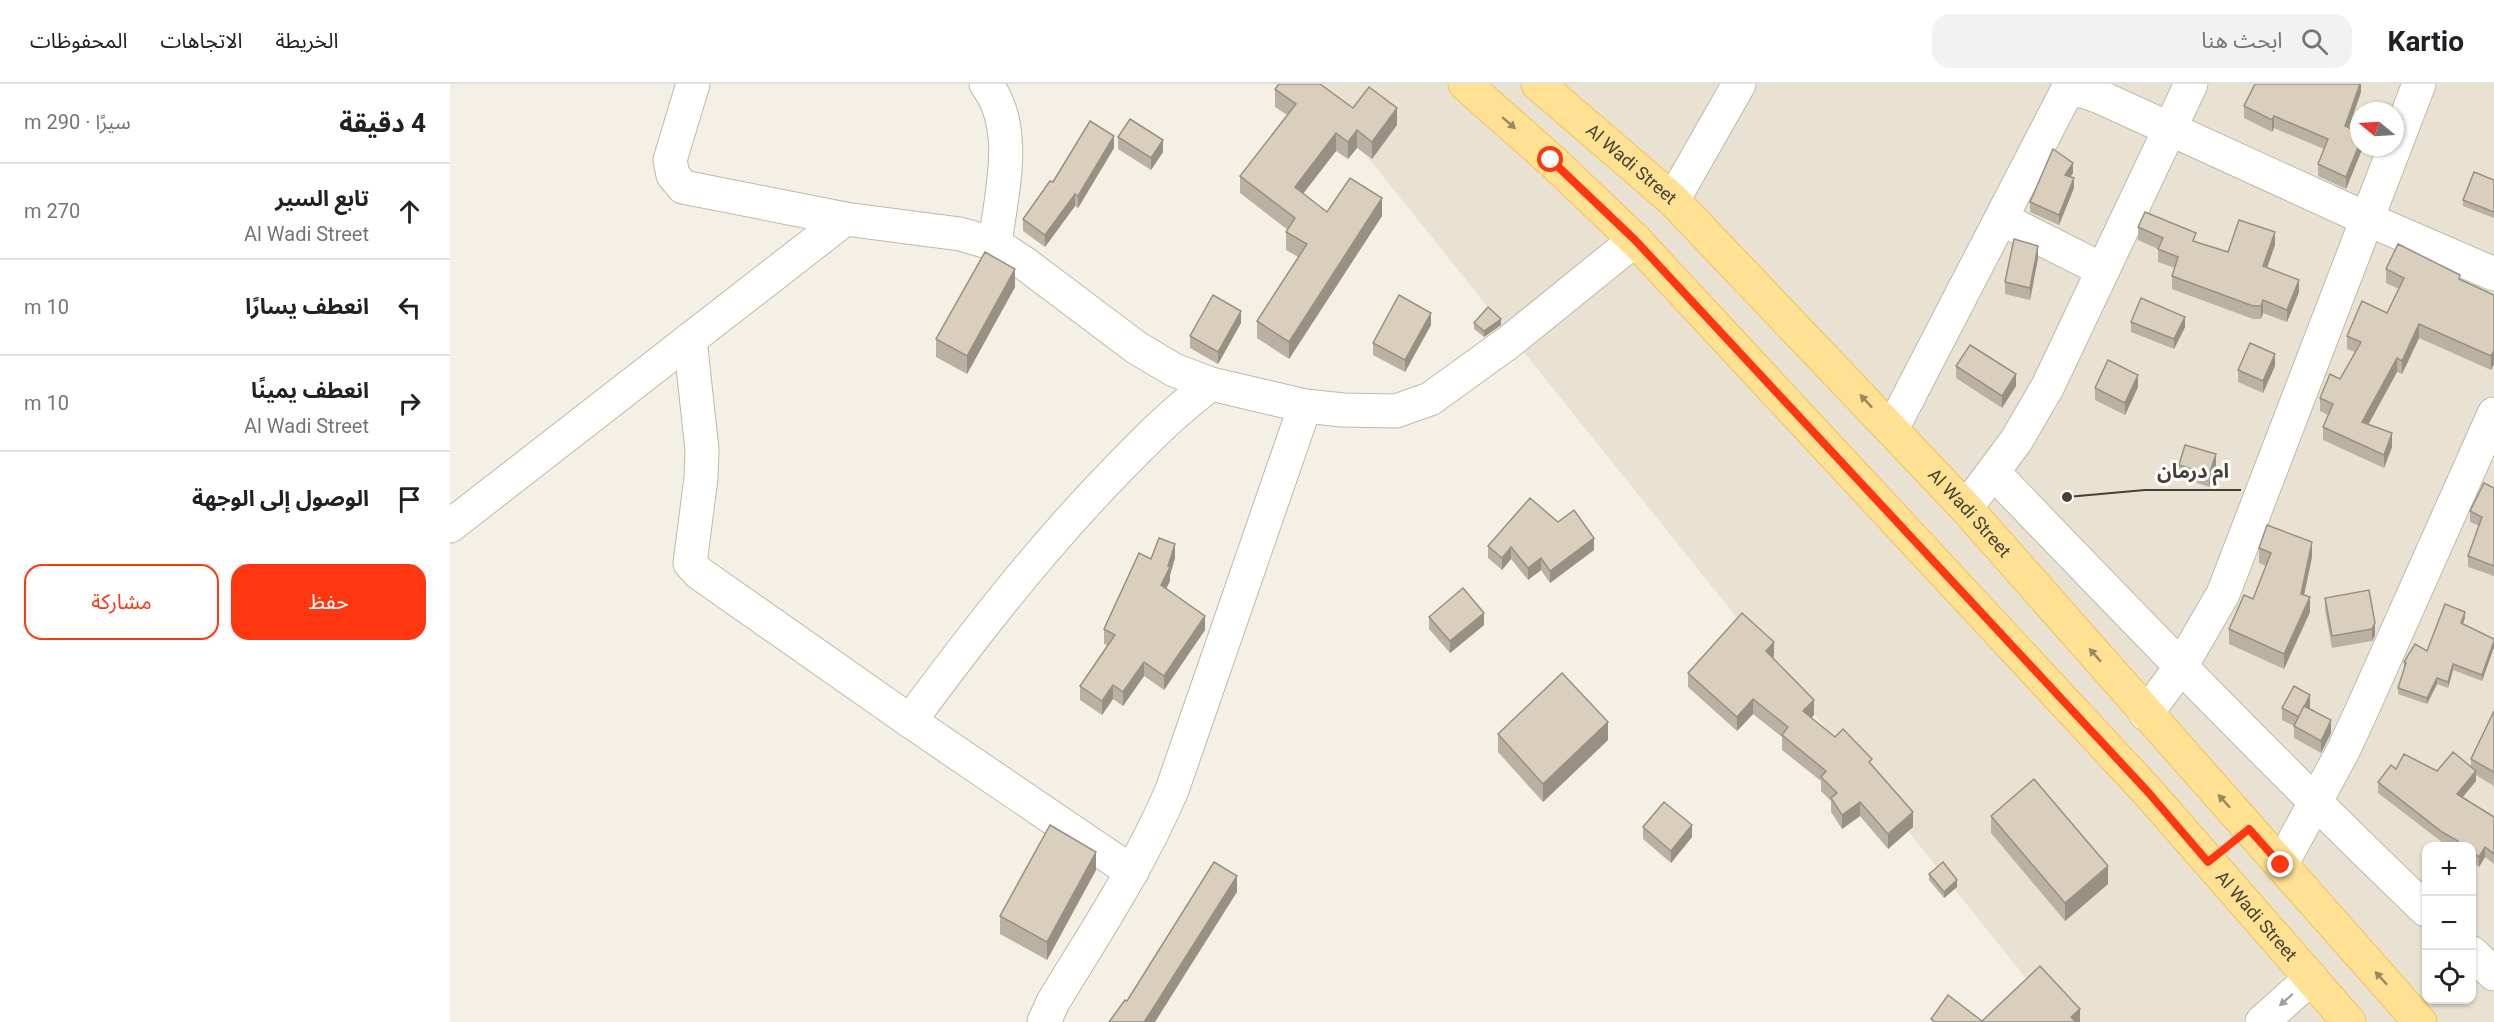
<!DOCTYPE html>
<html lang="ar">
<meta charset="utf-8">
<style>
body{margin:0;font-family:Roboto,"Noto Sans Arabic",sans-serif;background:#f2f2f2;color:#202124;direction:rtl}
.controls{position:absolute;right:18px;bottom:18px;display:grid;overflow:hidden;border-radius:12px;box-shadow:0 2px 4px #0004}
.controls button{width:54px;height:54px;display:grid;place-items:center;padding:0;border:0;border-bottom:2px solid #e0e0e0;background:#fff;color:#202124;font:30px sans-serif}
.compass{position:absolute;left:1900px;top:18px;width:54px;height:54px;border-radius:50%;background:#fff;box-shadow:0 2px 4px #0004;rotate:288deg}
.stop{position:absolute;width:18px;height:18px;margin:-14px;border:4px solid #ff3711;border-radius:50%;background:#fff}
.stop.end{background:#ff3711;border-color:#fff;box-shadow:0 2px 6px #0008}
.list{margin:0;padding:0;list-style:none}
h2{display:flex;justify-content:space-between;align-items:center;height:78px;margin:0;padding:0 24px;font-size:26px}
h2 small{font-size:20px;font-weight:400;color:#757577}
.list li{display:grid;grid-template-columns:39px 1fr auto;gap:18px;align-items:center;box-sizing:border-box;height:96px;padding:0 24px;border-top:2px solid #e0e0e0}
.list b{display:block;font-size:22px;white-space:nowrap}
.list p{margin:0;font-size:20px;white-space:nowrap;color:#757577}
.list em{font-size:20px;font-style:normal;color:#757577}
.actions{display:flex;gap:12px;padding:18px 24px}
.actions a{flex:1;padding:14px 0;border:2px solid #ff3711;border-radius:18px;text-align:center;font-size:21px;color:#ff3711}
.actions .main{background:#ff3711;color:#fff}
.icon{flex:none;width:33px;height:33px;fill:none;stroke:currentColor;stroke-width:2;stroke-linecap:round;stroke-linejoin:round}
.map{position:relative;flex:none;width:2044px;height:938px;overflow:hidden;direction:ltr}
header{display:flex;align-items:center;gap:36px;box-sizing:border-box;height:84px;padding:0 30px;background:#fff;border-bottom:2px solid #e0e0e0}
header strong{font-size:28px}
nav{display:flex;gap:33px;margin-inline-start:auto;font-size:21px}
.search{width:420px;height:54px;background:#f2f2f2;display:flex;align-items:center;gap:15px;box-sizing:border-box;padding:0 21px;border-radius:18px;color:#757577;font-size:22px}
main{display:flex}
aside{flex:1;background:#fff}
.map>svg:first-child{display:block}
.residential{fill:#e9e2d2;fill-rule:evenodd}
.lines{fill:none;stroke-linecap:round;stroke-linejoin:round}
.minor-casing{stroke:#c1b8a6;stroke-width:35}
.major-casing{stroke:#f0c357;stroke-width:35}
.minor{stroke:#fff;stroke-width:33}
.major{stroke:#ffe193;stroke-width:33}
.wall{fill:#bbb1a2}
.shaded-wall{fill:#999084}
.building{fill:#dacebc;stroke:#999084;stroke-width:1.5}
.oneway{fill:#9a885f}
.oneway2{fill:#a3a09a}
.route{stroke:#ff3711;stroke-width:8}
.labels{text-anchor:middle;stroke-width:6;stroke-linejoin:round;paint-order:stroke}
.street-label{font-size:18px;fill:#474034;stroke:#fff}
.leader{fill:none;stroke:#474034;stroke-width:2}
.callout-dot{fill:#474034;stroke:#fff;stroke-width:2}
.callout-label{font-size:20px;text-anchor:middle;font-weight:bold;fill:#474034;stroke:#fff;stroke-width:6;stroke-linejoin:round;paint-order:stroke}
</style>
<header>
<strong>Kartio</strong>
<div class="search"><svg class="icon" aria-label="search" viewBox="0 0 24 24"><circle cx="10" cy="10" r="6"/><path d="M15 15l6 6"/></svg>ابحث هنا</div>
<nav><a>الخريطة</a><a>الاتجاهات</a><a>المحفوظات</a></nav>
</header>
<main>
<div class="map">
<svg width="2044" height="938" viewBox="0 0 2044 938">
<rect width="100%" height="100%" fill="#f4f0e5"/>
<path class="residential" d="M859 0H2044V938H1611ZM1909 27H1945V63H1909ZM1976 762H2022V916H1976Z"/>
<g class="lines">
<defs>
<g id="minor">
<path d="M243 0 220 76 223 91 233 103 395 135 510 150 545 160 574 179 687 264 724 286 761 300 855 322 893 326 946 327 980 315 1059 258 1185 156"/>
<path d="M536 0C570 44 551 110 545 160"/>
<path d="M1223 116 1289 0"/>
<path d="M1552 135 1653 186"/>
<path d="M240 255 252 366 251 394 240 479 249 489 460 637 682 788"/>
<path d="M1442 345 1618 5 1636 8 1650 13 1917 135 2044 190"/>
<path d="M1544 389C1686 537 1828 684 1976 826"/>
<path d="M1516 424 1566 357 1598 302 1741 0"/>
<path d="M0 442 395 135"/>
<path d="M1696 630 1730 584 1773 510 1969 0"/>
<path d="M460 637C525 549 591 464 667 386 698 354 725 327 761 300"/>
<path d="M1831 781 1893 667 1912 626 2044 330"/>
<path d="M2022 869 2044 890"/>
<path d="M594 938 603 918C645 849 690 781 722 706L855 322"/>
<path d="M1812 938 1861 894"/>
</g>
<g id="major">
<path id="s1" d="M1015 0 1101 76 1185 156 1698 708 1899 938"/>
<path id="s2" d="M1088 0 1223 116 1516 424 1970 938"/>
</g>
</defs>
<use href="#minor" class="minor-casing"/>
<use href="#major" class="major-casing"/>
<use href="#minor" class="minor"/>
<use href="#major" class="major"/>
</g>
<g class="wall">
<path d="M1911 0V8L1899 44 1909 63H1913L1896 105 1868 92V80L1874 65 1824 44 1822 48 1794 34V22Z"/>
<path d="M825 5 903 24 947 41 922 75 907 64 898 75 886 67 853 110 877 128 932 132 839 275 807 254V237L848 173 836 166V148L838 146 790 109V92L837 31 825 23Z"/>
<path d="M668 53 713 68 701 86 668 65Z"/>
<path d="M664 64 628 124 625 122 595 163 573 147V135L603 98Z"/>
<path d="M1623 89 1620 93 1624 104 1609 141 1580 128V118Z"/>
<path d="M2044 96V134L2013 122V116Z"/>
<path d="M1688 143 1746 158 1778 168 1825 161 1817 184 1849 208 1837 238 1813 229 1811 235H1803L1722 205V192L1725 184 1708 178V165L1688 156Z"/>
<path d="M1588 174 1580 216 1555 210V198Z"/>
<path d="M1936 185 2010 196 2044 211V280L2041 286 1969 254 1952 290 1947 288 1918 341 1942 363 1934 384 1873 356V343L1878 331 1870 327V314L1890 295 1905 268 1897 265V252L1937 229 1949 205 1936 199Z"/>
<path d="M565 203 517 290 486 273V255Z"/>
<path d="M1681 238 1735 243 1724 265 1681 248Z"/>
<path d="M791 239 768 280 740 264V252Z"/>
<path d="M1024 239 1051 241 1034 253 1024 245Z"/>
<path d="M981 241 955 288 923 271V259Z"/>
<path d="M1506 282 1566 302 1552 324 1506 294Z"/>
<path d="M1825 282 1813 309 1788 298V286Z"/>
<path d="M1688 303 1675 331 1645 316V304Z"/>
<path d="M1729 381 1766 382 1759 403 1729 393Z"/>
<path d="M2044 404V492L2018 483V472L2029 442 2020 438V427Z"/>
<path d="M1108 438 1144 466 1100 499 1091 486 1078 496 1061 475 1052 486 1038 474V462Z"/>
<path d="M1809 464 1862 473 1854 511 1860 528 1834 585 1779 560V545L1803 515 1816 482 1809 479Z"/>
<path d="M725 474 720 491V497L716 505 755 546 714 606 694 592 673 622 663 615 652 631 630 616V602L657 561 654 560V545L701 475Z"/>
<path d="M1875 514 1925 539V551L1922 557 1882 564 1875 526Z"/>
<path d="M979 533 1034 541 1000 569 979 545Z"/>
<path d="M2015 534 2012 540 2044 555V563L2032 597 2003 586 1998 604 1987 600 1977 620 1948 610V604L1954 584V578L1977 567Z"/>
<path d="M1324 572 1323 573 1364 631 1361 634 1422 682 1463 743 1438 765 1410 732 1392 745 1381 728V717L1371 707V697L1332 666V653L1303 630 1287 647 1238 603V589Z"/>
<path d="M1860 623 1859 625 1881 649 1871 669 1844 654V642L1832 636V624Z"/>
<path d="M2044 627V702L2026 691V697L2012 713 2044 733V780L2035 773 2029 783 2022 778V762H1999L1992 758 1928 709V698L1946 685 1987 687 2021 683V675Z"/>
<path d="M1048 650 1158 656 1093 718 1048 668Z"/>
<path d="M1541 732 1658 800 1615 837 1541 749Z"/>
<path d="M1193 743 1242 753 1221 779 1193 755Z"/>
<path d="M646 786 597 876 550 850V832Z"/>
<path d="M1479 790 1507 803 1494 814 1479 796Z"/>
</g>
<g class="shaded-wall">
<path d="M1910 0H1911V8L1895 54V42Z"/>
<path d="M947 24V41L922 75V58Z"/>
<path d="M1824 32V44L1822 48V36Z"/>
<path d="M907 46V64L898 75V58Z"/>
<path d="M886 49V67L845 120V103Z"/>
<path d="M664 52V64L628 124V112Z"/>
<path d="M713 56V68L701 86V74Z"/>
<path d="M1909 61V63H1913L1896 105V93Z"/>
<path d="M1623 79V89L1615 101V91Z"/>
<path d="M1624 94V104L1609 141V131Z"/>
<path d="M625 110V122L595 163V151Z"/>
<path d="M932 114V132L839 275V258Z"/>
<path d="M1825 148V161L1813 195V182Z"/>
<path d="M1588 162V174L1580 216V204Z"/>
<path d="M565 185V203L517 290V272Z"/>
<path d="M1849 196V208L1837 238V226Z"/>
<path d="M1813 216V229L1811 235V222Z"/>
<path d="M791 227V239L768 280V268Z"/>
<path d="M981 229V241L955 288V276Z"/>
<path d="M1735 233V243L1724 265V255Z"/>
<path d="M1051 235V241L1034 253V247Z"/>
<path d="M1969 240V254L1952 290V277Z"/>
<path d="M2044 266V280L2041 286V272Z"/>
<path d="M1825 270V282L1813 309V297Z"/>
<path d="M1947 274V288L1912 352V338Z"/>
<path d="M1566 290V302L1552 324V312Z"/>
<path d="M1688 291V303L1675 331V319Z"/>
<path d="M1942 349V363L1934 384V371Z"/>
<path d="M1766 370V382L1759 403V391Z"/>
<path d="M1144 454V466L1100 499V487Z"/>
<path d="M1862 458V473L1851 525V510Z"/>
<path d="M725 460V474L720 491V497L711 515V501Z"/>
<path d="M1061 463V475L1052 486V474Z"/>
<path d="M1091 474V486L1078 496V484Z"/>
<path d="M1860 513V528L1834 585V570Z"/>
<path d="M2015 528V534L2011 545V539Z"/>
<path d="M1034 529V541L1000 569V557Z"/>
<path d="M755 532V546L714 606V592Z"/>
<path d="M1925 539V551L1922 557V545Z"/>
<path d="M2044 557V563L2032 597V591Z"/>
<path d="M1324 558V572L1316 581V567Z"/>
<path d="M694 578V592L673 622V608Z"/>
<path d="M2003 580V586L1998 604V598Z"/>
<path d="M1987 594V600L1977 620V614Z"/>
<path d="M663 601V615L652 631V617Z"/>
<path d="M1860 611V623L1849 645V633Z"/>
<path d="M1303 615V630L1287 647V633Z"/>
<path d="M1364 616V631L1353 642V627Z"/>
<path d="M1881 636V649L1871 669V657Z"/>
<path d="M1158 638V656L1093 718V700Z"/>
<path d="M2026 687V697L2007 720V710Z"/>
<path d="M1410 718V732L1392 745V731Z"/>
<path d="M1463 728V743L1438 765V750Z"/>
<path d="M1242 741V753L1221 779V767Z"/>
<path d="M2035 763V773L2029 783V773Z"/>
<path d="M646 768V786L597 876V858Z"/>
<path d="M1658 782V800L1615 837V819Z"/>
<path d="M787 792V808L705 938H694Z"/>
<path d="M1507 796V803L1494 814V808Z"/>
<path d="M1630 925V938H1621V933Z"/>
</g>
<g class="building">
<path d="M829 0H870L903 24 919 3 947 24 922 58 907 46 898 58 886 49 845 103 877 128 900 94 932 114 839 258 807 237 857 160 836 148 845 134 790 92 846 20 825 5Z"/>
<path d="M1805 0H1910L1895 42 1909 48V61L1896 93 1868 80 1878 55 1824 32 1822 36 1794 22Z"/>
<path d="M680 35 713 56 701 74 668 53Z"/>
<path d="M640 37 664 52 628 112 625 110 595 151 573 135 600 97 603 98Z"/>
<path d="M1603 65 1623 79 1615 91 1624 94 1609 131 1580 118Z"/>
<path d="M2024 88 2044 96V128L2013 116Z"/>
<path d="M1695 128 1746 149 1743 157 1778 168 1789 136 1825 148 1813 182 1849 196 1837 226 1813 216 1811 222H1803L1722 192 1728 173 1708 165 1713 154 1688 143Z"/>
<path d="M1564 155 1588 162 1580 204 1555 198Z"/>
<path d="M1948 160 2010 191 2009 195 2044 211V266L2041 272 1969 240 1952 277 1947 274 1912 338 1942 349 1934 371 1873 343 1883 320 1870 314 1880 290 1890 295 1911 258 1897 252 1912 217 1937 229 1954 194 1936 185Z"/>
<path d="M535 168 565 185 517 272 486 255Z"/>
<path d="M763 211 791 227 768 268 740 252Z"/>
<path d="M949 211 981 229 955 276 923 259Z"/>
<path d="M1691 214 1735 233 1724 255 1681 238Z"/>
<path d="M1038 223 1051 235 1034 247 1024 239Z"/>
<path d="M1800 259 1825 270 1813 297 1788 286Z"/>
<path d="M1520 261 1566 290 1552 312 1506 282Z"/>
<path d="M1658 276 1688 291 1675 319 1645 304Z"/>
<path d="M1735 361 1766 370 1759 391 1729 381Z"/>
<path d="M2034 399 2044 404V482L2018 472 2032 433 2020 427Z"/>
<path d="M1080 414 1108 438 1124 426 1144 454 1100 487 1091 474 1078 484 1061 463 1052 474 1038 462Z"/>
<path d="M1817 441 1862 458 1851 510 1860 513 1834 570 1779 545 1794 511 1803 515 1821 469 1809 464Z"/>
<path d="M709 454 725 460 718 482 720 483 711 501 755 532 714 592 694 578 673 608 663 601 652 617 630 602 665 551 654 545 689 469 701 475Z"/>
<path d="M1013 504 1034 529 1000 557 979 533Z"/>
<path d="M1919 506 1925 539 1922 545 1882 552 1875 514Z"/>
<path d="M1995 520 2015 528 2011 539 2044 555V557L2032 591 2003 580 1998 598 1987 594 1977 614 1948 604 1956 579 1954 578 1965 560 1977 567Z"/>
<path d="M1292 529 1324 558 1316 567 1364 616 1353 627 1385 653 1393 645 1422 675 1419 678 1463 728 1438 750 1410 718 1392 731 1381 714 1387 709 1371 693 1376 687 1332 651 1338 643 1303 615 1287 633 1238 589Z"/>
<path d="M1112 589 1158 638 1093 700 1048 650Z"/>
<path d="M1844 602 1860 611 1849 633 1832 624Z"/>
<path d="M1854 622 1881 636 1871 657 1844 642Z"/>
<path d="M2044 627V688L2021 675Z"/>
<path d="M2003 668 2026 687 2007 710 2044 733V770L2035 763 2029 773 2022 768V762H2013L2007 759 2008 757 1992 748 1928 698 1941 681 1946 685 1954 670 1987 687Z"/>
<path d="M1584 695 1658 782 1615 819 1541 732Z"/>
<path d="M1214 718 1242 741 1221 767 1193 743Z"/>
<path d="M600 741 646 768 597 858 550 832Z"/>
<path d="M764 778 787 792 702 926 694 938H659L675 916 677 917Z"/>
<path d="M1493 778 1507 796 1494 808 1479 790Z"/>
<path d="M1590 882 1630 925 1621 933 1626 938H1485L1481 935 1498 911 1532 937Z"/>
</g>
<defs><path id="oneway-solid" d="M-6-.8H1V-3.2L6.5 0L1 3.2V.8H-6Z" transform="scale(1.5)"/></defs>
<g class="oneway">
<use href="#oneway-solid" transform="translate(1059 39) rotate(41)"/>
<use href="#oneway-solid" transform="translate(1416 317) rotate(-133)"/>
<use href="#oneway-solid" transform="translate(1645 571) rotate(-131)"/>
<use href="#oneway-solid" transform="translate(1774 717) rotate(-132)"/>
<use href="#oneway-solid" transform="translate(1931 894) rotate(-132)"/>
</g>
<use class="oneway2" href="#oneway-solid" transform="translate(1836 916) rotate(138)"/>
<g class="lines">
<path class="route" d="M1101 76 1185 156 1698 708 1758 778 1799 745 1831 781"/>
</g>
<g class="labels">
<g class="street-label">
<text dy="6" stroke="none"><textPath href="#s2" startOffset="123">Al Wadi Street</textPath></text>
<text dy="6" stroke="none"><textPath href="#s2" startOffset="609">Al Wadi Street</textPath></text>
<text dy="6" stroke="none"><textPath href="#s1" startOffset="1149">Al Wadi Street</textPath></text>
</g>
</g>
<path class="leader" d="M1617 413L1695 406H1791"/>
<circle class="callout-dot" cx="1617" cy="413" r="6"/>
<g class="callout-label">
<text x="1743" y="394">ام درمان</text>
</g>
</svg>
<div class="controls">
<button>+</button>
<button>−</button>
<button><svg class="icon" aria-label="locate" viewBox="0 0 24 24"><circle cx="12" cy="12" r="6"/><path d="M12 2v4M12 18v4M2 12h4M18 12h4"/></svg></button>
</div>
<svg class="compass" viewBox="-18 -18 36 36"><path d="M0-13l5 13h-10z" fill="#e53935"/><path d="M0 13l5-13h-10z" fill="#757577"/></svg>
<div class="stop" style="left:1101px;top:76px"></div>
<div class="stop end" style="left:1831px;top:781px"></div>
</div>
<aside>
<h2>4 دقيقة<small>سيرًا · 290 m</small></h2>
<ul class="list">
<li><svg class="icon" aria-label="ahead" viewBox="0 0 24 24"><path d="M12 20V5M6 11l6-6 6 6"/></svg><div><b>تابع السير</b><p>Al Wadi Street</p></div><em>270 m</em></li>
<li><svg class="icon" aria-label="left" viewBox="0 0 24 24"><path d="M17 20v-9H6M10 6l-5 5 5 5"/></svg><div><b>انعطف يسارًا</b></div><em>10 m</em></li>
<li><svg class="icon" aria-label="right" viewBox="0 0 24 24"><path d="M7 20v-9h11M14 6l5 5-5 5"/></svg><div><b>انعطف يمينًا</b><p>Al Wadi Street</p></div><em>10 m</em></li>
<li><svg class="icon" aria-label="arrive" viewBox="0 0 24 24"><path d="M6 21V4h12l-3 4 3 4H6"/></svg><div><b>الوصول إلى الوجهة</b></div></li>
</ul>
<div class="actions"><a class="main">حفظ</a><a>مشاركة</a></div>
</aside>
</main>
